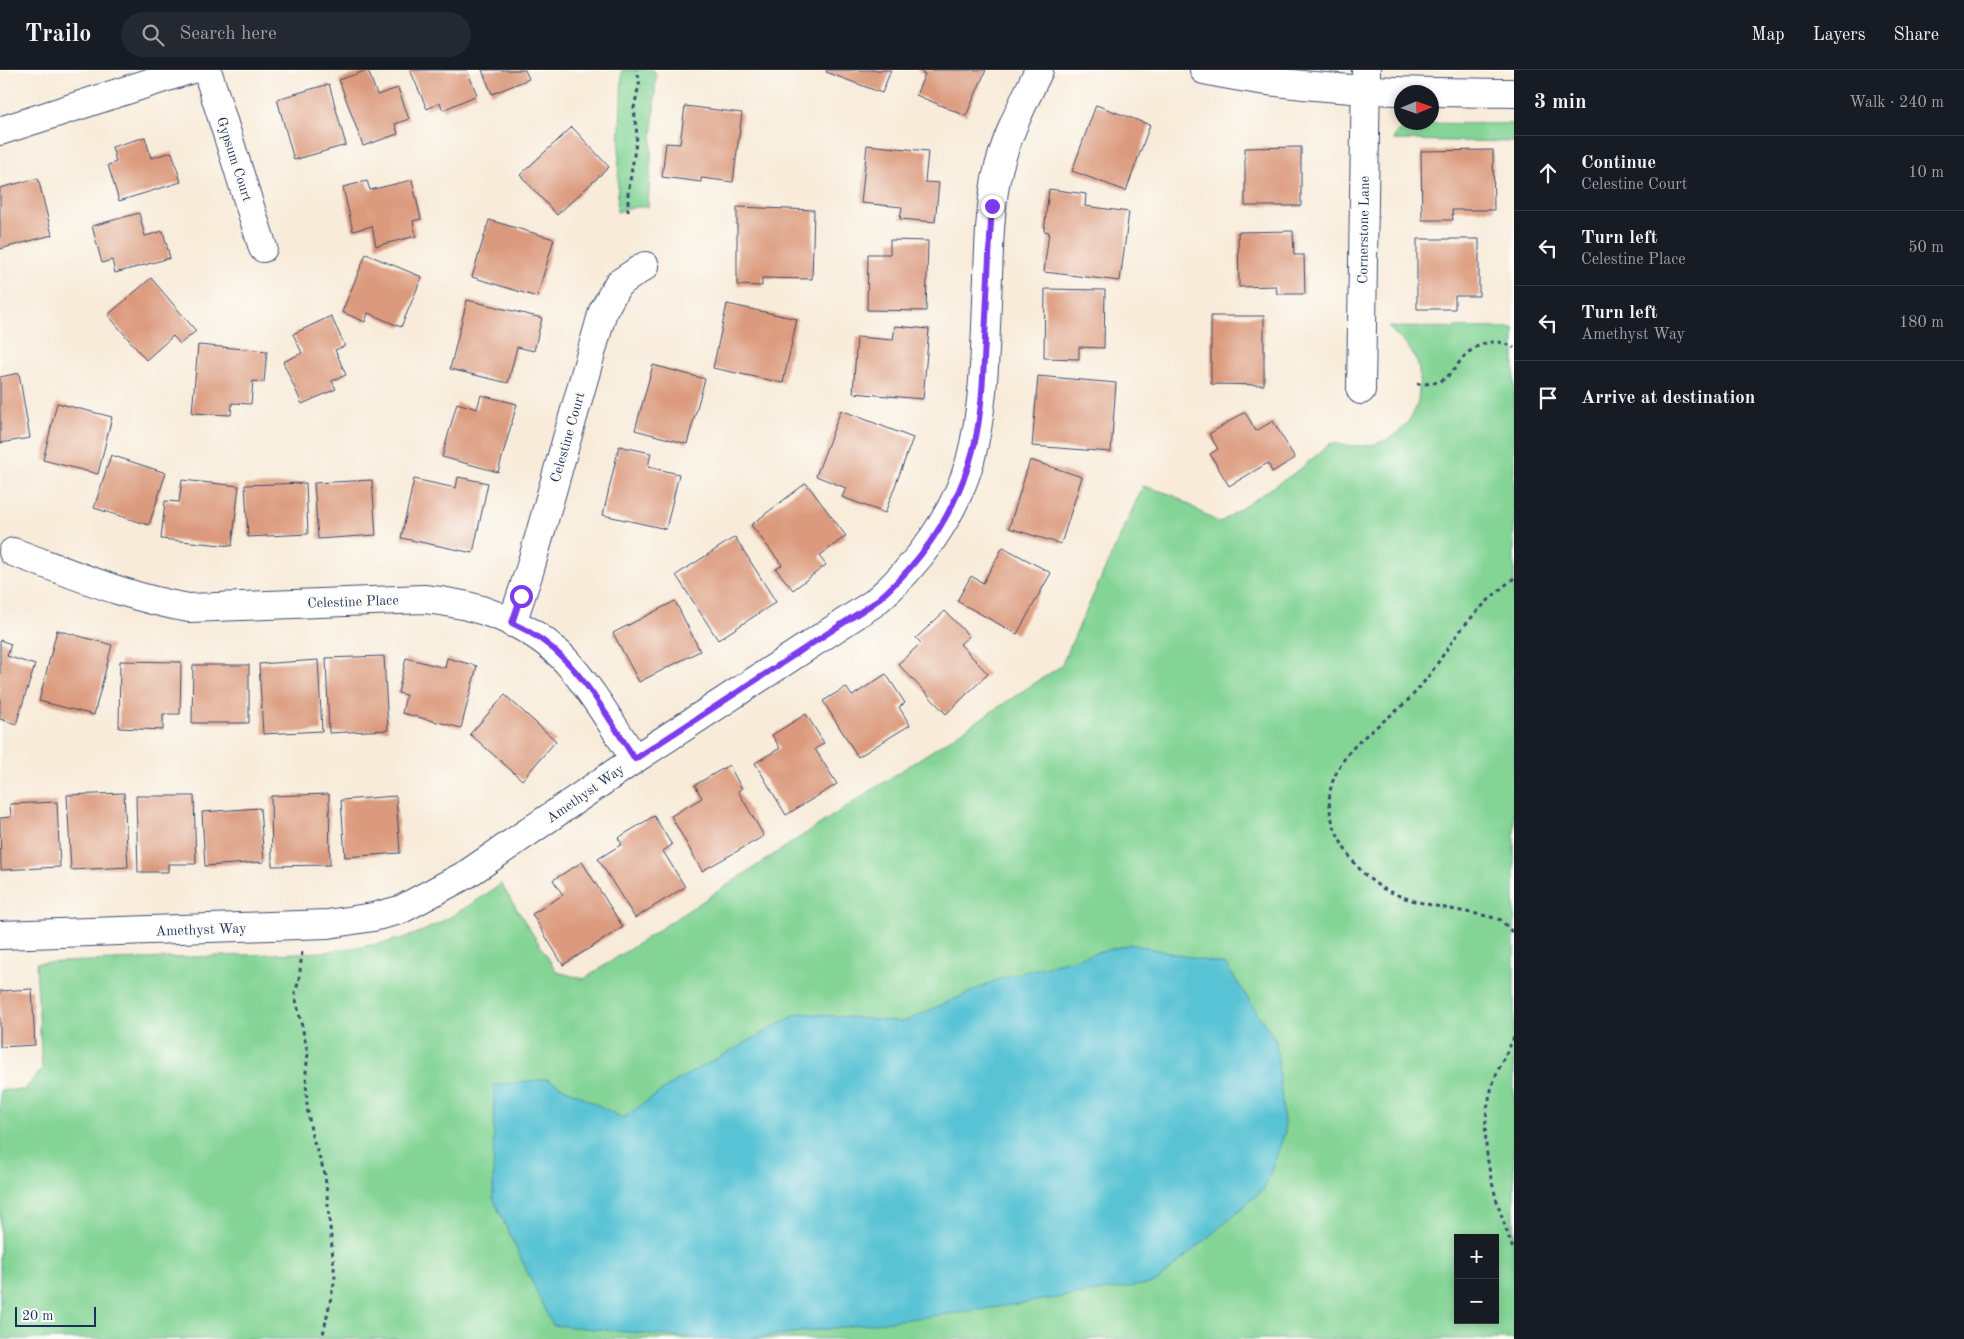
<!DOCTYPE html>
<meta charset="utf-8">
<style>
body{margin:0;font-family:"Old Standard TT",serif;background:#242831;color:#f1f3f6}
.controls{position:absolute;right:15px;bottom:15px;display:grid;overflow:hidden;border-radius:0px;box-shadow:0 2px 8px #0003}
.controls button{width:45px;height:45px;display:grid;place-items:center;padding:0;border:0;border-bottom:1px solid #363941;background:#171b24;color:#f1f3f6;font:25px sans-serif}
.compass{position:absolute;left:1394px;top:15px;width:45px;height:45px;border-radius:50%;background:#171b24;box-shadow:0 2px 8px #0003;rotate:88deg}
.scale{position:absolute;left:15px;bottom:12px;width:81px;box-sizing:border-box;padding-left:5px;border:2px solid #1b2f5e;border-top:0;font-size:14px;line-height:18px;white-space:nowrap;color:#1b2f5e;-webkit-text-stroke:4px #fdfcf7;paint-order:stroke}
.stop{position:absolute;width:15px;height:15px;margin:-11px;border:4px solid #7c3aed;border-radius:50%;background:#fff}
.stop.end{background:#7c3aed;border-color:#fff;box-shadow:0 1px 5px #0008}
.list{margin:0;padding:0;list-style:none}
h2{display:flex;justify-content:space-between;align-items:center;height:65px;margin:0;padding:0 20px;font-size:21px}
h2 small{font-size:16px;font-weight:400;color:#9ea1a6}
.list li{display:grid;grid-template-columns:32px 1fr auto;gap:15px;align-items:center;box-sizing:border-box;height:75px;padding:0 20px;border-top:1px solid #363941}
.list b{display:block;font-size:19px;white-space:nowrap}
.list p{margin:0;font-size:16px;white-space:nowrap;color:#9ea1a6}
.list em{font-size:16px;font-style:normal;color:#9ea1a6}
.icon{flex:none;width:28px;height:28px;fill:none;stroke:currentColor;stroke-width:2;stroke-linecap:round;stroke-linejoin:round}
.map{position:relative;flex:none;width:1514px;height:1269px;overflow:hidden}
header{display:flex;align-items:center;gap:30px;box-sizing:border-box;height:70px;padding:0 25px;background:#171b24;border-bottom:1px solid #363941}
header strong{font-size:24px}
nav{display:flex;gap:28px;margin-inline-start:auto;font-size:18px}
.search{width:350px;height:45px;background:#242831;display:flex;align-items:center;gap:12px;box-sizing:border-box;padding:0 18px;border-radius:28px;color:#9ea1a6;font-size:19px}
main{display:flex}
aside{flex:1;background:#171b24}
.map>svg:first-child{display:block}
.green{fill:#83d495;stroke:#4f827a;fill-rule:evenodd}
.water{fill:#58c3d4;stroke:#3a7999}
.building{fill:#db9a7d}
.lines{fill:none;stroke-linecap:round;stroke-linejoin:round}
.minor-casing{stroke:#3c4b70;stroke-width:30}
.path{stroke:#3c4b70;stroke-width:3;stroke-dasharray:4 4;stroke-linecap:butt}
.minor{stroke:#fff;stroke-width:28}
.route{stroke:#7c3aed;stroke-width:6}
.labels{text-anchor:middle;stroke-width:4;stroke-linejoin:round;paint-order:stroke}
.street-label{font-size:14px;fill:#1b2f5e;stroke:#fdfcf7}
</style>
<header>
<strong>Trailo</strong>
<div class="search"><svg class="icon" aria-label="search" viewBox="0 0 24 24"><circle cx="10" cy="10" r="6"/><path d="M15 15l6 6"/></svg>Search here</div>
<nav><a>Map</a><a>Layers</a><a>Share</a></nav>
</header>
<main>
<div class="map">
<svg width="1514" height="1269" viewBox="0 0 1514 1269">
<rect width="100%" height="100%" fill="#fdfcf7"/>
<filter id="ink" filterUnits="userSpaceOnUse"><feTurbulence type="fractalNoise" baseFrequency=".02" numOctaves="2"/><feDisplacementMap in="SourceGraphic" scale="10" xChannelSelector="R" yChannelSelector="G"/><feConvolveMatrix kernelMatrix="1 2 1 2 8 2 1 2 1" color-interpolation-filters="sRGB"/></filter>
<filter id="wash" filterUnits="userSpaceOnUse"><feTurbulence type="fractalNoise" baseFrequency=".0096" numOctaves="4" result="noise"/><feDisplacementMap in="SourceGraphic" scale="20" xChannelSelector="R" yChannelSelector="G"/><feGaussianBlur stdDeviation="1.12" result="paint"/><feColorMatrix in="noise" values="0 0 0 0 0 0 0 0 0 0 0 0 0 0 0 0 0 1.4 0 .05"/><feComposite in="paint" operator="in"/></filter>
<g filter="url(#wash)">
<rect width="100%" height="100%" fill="#f8ebd9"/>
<g class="green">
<path d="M622 0H654L656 6 648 137H636L617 142Z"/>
<path d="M1410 53 1514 54V72L1393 70 1396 63Z"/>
<path d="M1388 257 1514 258V1269H0V1020H24L42 999 36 893 324 882C357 877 394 874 425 860 452 847 477 831 501 814L557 902 584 909 1061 596 1143 416 1173 425 1219 453 1299 400 1331 373C1344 375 1356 377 1369 375 1397 371 1419 347 1419 320 1420 308 1420 296 1414 286 1408 275 1397 266 1388 257ZM1458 1168H1495V1250H1458Z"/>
</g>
<path class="water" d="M1130 874 1226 895 1276 971 1285 1062 1265 1118 1155 1213 965 1242 744 1269H702L552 1255 493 1128 494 1015 547 1009 623 1048 676 1011 799 943 903 952 1002 908Z"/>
<g id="blocks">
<g class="building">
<path d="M368 0 377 25 398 18 409 49 395 54 398 64 363 76 339 10Z"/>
<path d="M410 0H467L477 25 443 40 440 33 427 39Z"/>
<path d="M482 0H525L529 9 492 24Z"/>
<path d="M827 0H891L882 23 826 2Z"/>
<path d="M916 0H986L966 46 916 25 925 4Z"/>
<path d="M329 14 346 75 294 90 277 29Z"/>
<path d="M1096 35 1150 55 1126 121 1072 101Z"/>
<path d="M685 36 742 43 733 112 701 108V112L662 107 666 73 680 74Z"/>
<path d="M572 57 609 97 557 145 520 105Z"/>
<path d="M145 67 151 88 172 82 181 112 119 131 108 95 116 92 112 77Z"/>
<path d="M867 75 928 81 925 112 939 113 935 152 900 149 902 137 861 133Z"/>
<path d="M1301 77V136H1245V78Z"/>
<path d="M1493 80 1494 140H1452L1453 150H1422L1421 81Z"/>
<path d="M38 108 52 165 0 179V118Z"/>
<path d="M412 110 421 149 413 151 416 166 376 176 372 156 353 161 343 117 367 111 370 120Z"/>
<path d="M1049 119 1086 124 1085 136 1129 142 1120 211 1044 202 1049 162 1044 161Z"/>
<path d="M737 137 814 140 812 209 762 208V216L737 215Z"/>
<path d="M139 143 145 166 163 161 170 188 115 203 112 190 102 193 92 156Z"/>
<path d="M489 150 554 169 537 227 472 207Z"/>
<path d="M1293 161 1294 185H1304L1305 224H1277L1276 216 1239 217 1238 162Z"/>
<path d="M1417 169H1479V226H1455V239H1417Z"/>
<path d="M890 170 928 171 926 241 867 240 868 184H890Z"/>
<path d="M366 184 422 207 401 257 368 243 365 252 342 242Z"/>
<path d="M151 208 196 261 180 274 173 266 146 290 108 245Z"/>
<path d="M1045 219 1105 220 1104 278 1079 277V289L1044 288Z"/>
<path d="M467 230 542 248 534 281 517 277 508 313 450 299Z"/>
<path d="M727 234 797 249 783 313 713 298Z"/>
<path d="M331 246 345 276 335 280 346 305 332 311 336 319 302 334 283 292 302 283 293 264Z"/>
<path d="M1211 246H1264V315L1211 314Z"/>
<path d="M895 256 929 259 923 329 853 323 857 267 893 270Z"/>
<path d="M198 275 267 281 264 312 253 311 251 334 232 333 231 345 192 343Z"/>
<path d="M653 295 705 309 687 374 635 360Z"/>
<path d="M19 303 30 368 0 373V307Z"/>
<path d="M1038 306 1116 313 1111 382 1032 376Z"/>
<path d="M481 325 517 334 498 402 442 387 457 333 477 339Z"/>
<path d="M57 333 112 347 98 404 43 390Z"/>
<path d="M841 340 913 368 885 443 842 427 846 418 816 406Z"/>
<path d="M1245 342 1256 361 1273 351 1295 388 1272 402 1268 393 1229 416 1210 384 1218 379 1209 364Z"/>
<path d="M619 376 651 383 648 397 679 404 666 459 603 445Z"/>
<path d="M111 385 166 403 149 455 94 438Z"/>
<path d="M1030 390 1082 407 1061 474 1009 458Z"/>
<path d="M458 407 488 413 473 483 401 468 414 409 456 418Z"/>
<path d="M182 410 239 416 232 476 161 469 165 431 179 432Z"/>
<path d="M372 410 376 465 318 469 314 413Z"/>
<path d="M306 413 308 464 248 467 245 415Z"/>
<path d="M806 413 846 466 819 486 826 495 793 520 776 499 782 495 751 455Z"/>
<path d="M735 467 776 532 718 570 676 505Z"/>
<path d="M1003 477 1051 503 1017 564 957 531 971 506 983 513Z"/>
<path d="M675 531 700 581 639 612 613 563Z"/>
<path d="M945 541 969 566 960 574 988 604 946 644 898 594 921 573 916 568Z"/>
<path d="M57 560 112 575 94 645 39 631Z"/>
<path d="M0 570 11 574 7 586 35 595 16 654 0 649Z"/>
<path d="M384 586 388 660 329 663 326 588Z"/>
<path d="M406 588 445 598 447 588 477 596 461 658 402 643 406 625 398 623Z"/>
<path d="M318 590 322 661 263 664 259 594Z"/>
<path d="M120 591 181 592 180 644H163V660L119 658Z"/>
<path d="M193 595H249V653H192Z"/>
<path d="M886 604 905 633 899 637 910 655 858 687 823 631 846 617 852 626Z"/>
<path d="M505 625 556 671 522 710 470 664Z"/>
<path d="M806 644 824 673 815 679 837 714 786 745 755 693 780 678 772 665Z"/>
<path d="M729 695 742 719 738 721 764 766 702 801 671 746 702 728 695 715Z"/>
<path d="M124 723 128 797 71 800 67 725Z"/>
<path d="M329 724 330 795 272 796 271 726Z"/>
<path d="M136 726H194L196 794H168V802H138Z"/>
<path d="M396 726 400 783 345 787 341 730Z"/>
<path d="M57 732 60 797 1 800 0 748 11 747 10 734Z"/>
<path d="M260 738 264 792 205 796 202 742Z"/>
<path d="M654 746 672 775 663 781 685 817 635 848 598 789 622 774 618 768Z"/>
<path d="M582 792 623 857 563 895 532 844 563 825 553 810Z"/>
<path d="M32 919 35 975 0 977V921Z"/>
</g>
</g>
</g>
<g filter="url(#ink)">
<use href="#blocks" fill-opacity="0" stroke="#3c4b70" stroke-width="1"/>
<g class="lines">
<defs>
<g id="minor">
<path d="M207 0 263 178"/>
<path d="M1204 0C1307 22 1410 22 1514 23"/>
<path d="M0 61 189 0"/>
<path d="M1361 320 1366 0"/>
<path d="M13 482C71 503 128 528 189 538L424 529C475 533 532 553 567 592 593 621 613 657 635 689"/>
<path d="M512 553 530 499 603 241 618 214 645 196"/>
<path d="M0 865 328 854 373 847 400 840 467 804 635 689 874 533C917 496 954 447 970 391 986 331 985 268 988 207 989 174 990 141 996 109 1004 71 1022 35 1039 0"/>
</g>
</defs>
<use href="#minor" class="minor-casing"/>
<g class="path">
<path d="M628 142V124L637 66 634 38 640 10 636 0"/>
<path d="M1417 314C1426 314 1436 314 1444 309 1452 304 1456 296 1462 289 1475 273 1496 266 1514 278"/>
<path d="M1514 508C1494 524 1476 541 1460 561 1443 583 1430 608 1410 628 1391 648 1365 662 1348 684 1340 694 1332 709 1330 722 1324 757 1357 807 1388 821 1420 836 1457 839 1491 847L1501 850 1514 864"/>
<path d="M302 882 299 910 295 923 296 930 308 983 306 1002 307 1037 312 1066 325 1104 335 1209 322 1269"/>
<path d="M1514 967C1507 983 1497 999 1492 1017 1475 1074 1495 1128 1514 1182"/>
</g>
<use href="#minor" class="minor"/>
</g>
</g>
<g class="lines" filter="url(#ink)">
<path class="route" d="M521 526 512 553C532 562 551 575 566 591 591 616 615 659 635 689L874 533C918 496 951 449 969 394 982 354 983 310 985 269 987 225 989 181 992 136"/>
</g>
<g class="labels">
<g class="street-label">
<text transform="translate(235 89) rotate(72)" y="5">Gypsum Court</text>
<text transform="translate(1363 160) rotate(-89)" y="5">Cornerstone Lane</text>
<text transform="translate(567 367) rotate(-74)" y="5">Celestine Court</text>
<text transform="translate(353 531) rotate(-2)" y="5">Celestine Place</text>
<text transform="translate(585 723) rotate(-35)" y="5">Amethyst Way</text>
<text transform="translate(201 859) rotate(-2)" y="5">Amethyst Way</text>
</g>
</g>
</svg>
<div class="controls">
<button>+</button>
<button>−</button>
</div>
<svg class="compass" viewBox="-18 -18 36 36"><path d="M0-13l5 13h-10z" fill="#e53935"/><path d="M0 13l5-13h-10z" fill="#9ea1a6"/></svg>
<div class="scale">20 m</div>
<div class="stop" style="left:521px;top:526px"></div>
<div class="stop end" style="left:992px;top:136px"></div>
</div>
<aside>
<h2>3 min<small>Walk · 240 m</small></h2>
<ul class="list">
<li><svg class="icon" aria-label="ahead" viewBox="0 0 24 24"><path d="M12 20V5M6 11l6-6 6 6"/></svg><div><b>Continue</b><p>Celestine Court</p></div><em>10 m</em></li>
<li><svg class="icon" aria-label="left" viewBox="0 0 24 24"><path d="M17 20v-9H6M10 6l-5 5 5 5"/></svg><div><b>Turn left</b><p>Celestine Place</p></div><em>50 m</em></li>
<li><svg class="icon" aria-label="left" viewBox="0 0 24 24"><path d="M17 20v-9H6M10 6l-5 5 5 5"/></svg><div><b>Turn left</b><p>Amethyst Way</p></div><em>180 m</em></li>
<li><svg class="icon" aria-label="arrive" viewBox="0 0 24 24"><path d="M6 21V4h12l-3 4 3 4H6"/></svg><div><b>Arrive at destination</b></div></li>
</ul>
</aside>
</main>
